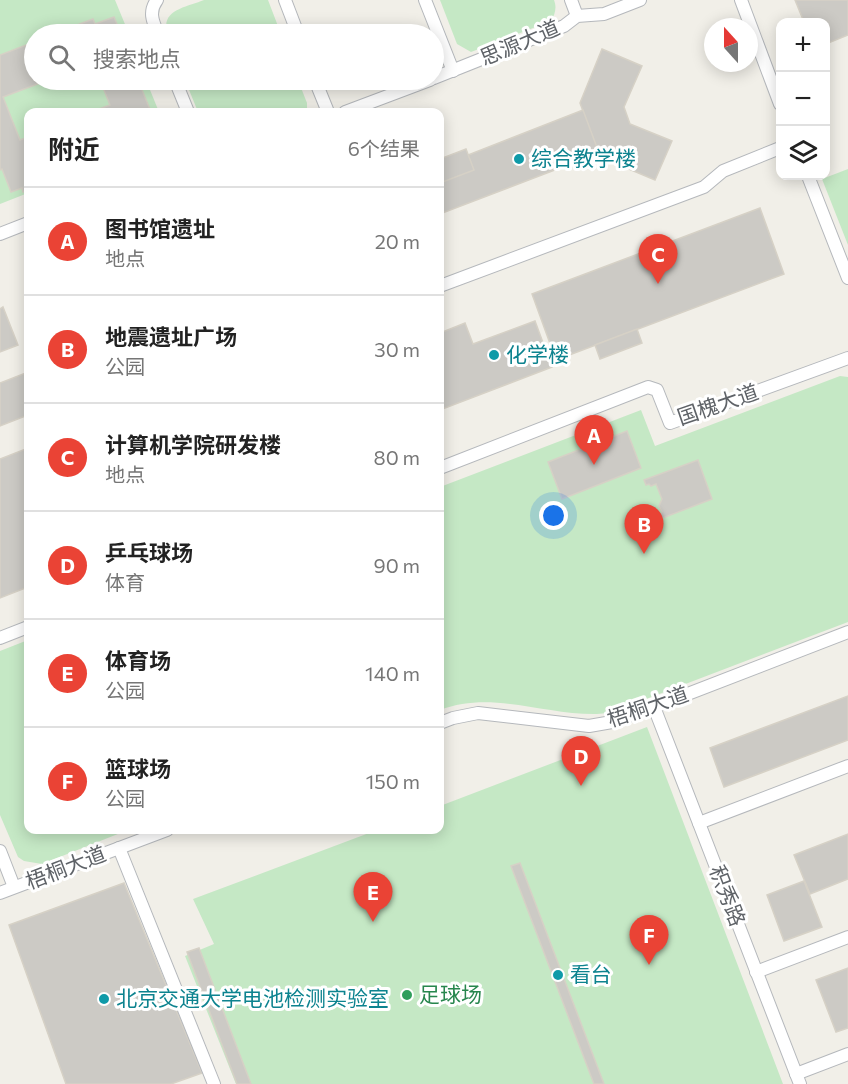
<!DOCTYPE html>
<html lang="zh">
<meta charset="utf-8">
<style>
body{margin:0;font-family:Commissioner,"Noto Sans SC",sans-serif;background:#f2f2f2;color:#222}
.controls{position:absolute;right:18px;top:18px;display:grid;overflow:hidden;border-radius:12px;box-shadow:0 3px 15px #0003}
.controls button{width:54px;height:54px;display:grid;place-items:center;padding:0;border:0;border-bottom:2px solid #e0e0e0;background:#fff;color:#222;font:30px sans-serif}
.compass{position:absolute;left:704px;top:18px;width:54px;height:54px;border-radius:50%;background:#fff;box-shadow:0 3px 15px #0003;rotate:339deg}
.you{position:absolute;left:554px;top:516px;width:21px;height:21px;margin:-15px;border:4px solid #fff;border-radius:50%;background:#1a73e8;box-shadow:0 0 0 9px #1a73e833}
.badge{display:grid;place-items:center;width:39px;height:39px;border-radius:50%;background:#ea4335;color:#fff;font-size:20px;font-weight:700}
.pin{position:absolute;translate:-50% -50px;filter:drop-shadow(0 2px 3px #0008)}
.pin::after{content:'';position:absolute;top:32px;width:21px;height:18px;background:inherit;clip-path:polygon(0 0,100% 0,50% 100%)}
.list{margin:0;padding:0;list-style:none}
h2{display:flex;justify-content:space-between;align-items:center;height:78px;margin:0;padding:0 24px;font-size:26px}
h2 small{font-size:20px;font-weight:400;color:#767676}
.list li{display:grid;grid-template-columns:39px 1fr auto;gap:18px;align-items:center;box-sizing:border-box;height:108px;padding:0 24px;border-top:2px solid #e0e0e0}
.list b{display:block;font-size:22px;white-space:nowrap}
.list p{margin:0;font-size:20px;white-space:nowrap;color:#767676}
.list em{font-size:20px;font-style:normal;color:#767676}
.icon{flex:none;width:33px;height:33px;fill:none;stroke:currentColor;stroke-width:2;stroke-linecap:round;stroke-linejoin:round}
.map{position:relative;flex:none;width:848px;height:1084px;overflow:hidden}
.search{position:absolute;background:#fff;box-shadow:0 3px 15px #0003;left:24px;top:24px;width:420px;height:66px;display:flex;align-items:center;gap:15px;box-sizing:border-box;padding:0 21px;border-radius:33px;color:#767676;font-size:22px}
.panel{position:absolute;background:#fff;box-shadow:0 3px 15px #0003;left:24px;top:108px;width:420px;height:726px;border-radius:12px}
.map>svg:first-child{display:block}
.green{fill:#c5e8c5}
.building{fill:#cccac5;stroke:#d6d1c6;stroke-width:1.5}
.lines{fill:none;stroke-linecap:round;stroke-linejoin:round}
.lane-casing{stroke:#b5b8bc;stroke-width:14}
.lane{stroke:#fff;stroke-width:12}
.culture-dot{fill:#0f9aa8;stroke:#fff;stroke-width:2}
.leisure-dot{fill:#2e9e5b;stroke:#fff;stroke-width:2}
.labels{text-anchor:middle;stroke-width:6;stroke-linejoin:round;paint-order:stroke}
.street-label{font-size:21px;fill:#5f6368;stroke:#fff}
.culture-label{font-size:21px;fill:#0d838f;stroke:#fff;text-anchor:start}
.leisure-label{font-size:21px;fill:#27864d;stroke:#fff;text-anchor:start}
</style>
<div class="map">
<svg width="848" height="1084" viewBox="0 0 848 1084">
<rect width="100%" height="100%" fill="#f1efe8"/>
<g class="green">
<path d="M0 0H115L129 34H34V80H146L159 112H28V193L0 204Z"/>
<path d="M204 0H268L281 34H168C159 10 187 7 204 0Z"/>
<path d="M440 0H554C557 8 555 14 551 21L471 52 457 44Z"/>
<path d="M185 80H298L307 103V112H198Z"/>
<path d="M848 169V245L822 179Z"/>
<path d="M840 376 848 377V622L620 709C612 711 604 714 597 714 544 715 491 690 440 710V487L641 410 655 446Z"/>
<path d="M28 640V830H128L42 864 24 861 18 857 0 815V651Z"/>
<path d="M647 727 783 1084H236L185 956 214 944 193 899 377 830H440V806Z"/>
</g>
<g class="building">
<path d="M795 0H848V35L826 44V22H804Z"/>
<path d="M114 17 121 34H53L93 19 95 24Z"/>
<path d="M34 42V80H48L3 97 20 140 28 137V190L23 192 22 188 11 192 2 169 0 170V55Z"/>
<path d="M602 49 642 66 624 107 630 124 672 141 655 180 600 157 580 103Z"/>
<path d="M100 80H138L151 112H91L110 105Z"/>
<path d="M583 110 599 153 440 214V166Z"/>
<path d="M466 149 474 170 440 183V159Z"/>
<path d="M760 208 784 274 556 360 532 294Z"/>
<path d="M3 307 18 345 0 352V309Z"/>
<path d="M535 321 552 367 440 410V333L465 323 473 344Z"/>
<path d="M637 329 642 343 600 359 595 345Z"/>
<path d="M28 372V415L0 426V383Z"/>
<path d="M627 431 641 468 562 499 548 462Z"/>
<path d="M28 448V587L0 598V459Z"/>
<path d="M698 460 712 499 660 519V515L662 512 659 506 662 499 656 484 651 486 649 484 646 485 644 480Z"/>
<path d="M848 696V740L724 787 710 748Z"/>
<path d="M848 834V879L810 894 794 855Z"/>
<path d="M520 863 604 1084H594L511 866Z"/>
<path d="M804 881 822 927 784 941 767 895Z"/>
<path d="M124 883 202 1073 171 1084H66L9 925Z"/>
<path d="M199 948 251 1084H237L187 952Z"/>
<path d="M848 968V1028L836 1032 816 980Z"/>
</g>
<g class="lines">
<defs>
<g id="lane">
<path d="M157 0C148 12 153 22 158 34"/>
<path d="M285 0 298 34"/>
<path d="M425 0 453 71"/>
<path d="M571 0 577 16"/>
<path d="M741 0 780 104"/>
<path d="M434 78 564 26 577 16 604 14 640 0"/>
<path d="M175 80 188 112"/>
<path d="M315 80 328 112"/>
<path d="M345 112 430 80"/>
<path d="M808 176 848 278"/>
<path d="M0 234 28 223"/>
<path d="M440 286 704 187 723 171 780 148"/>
<path d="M440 468 648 387 657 390 670 423 848 358"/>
<path d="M0 638 28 627"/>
<path d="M654 707 800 1084"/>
<path d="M440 723 453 718 478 713 589 726 612 722 654 707 848 632"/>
<path d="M699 823 848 766"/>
<path d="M119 848 214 1084"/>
<path d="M0 851 14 887"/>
<path d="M0 893 167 830"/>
<path d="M756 972 848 937"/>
<path d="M796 1074 848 1054"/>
</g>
</defs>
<use href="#lane" class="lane-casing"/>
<use href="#lane" class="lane"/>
</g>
<g class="culture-dot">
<circle cx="519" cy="159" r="6"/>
<circle cx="494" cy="355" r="6"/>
<circle cx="558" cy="975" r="6"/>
<circle cx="104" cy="999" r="6"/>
</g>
<circle class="leisure-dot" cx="407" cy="995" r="6"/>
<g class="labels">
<g class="street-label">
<text transform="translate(520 43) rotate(-23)" y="7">思源大道</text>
<text transform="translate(718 405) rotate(-19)" y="7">国槐大道</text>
<text transform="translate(648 707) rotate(-19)" y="7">梧桐大道</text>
<text transform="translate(66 868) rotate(-21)" y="7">梧桐大道</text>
<text transform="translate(727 896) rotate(69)" y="7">积秀路</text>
</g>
<g class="culture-label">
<text x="531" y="166">综合教学楼</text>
<text x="506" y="362">化学楼</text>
<text x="570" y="982">看台</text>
<text x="116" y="1006">北京交通大学电池检测实验室</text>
</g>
<g class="leisure-label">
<text x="419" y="1002">足球场</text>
</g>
</g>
</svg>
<div class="controls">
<button>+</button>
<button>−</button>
<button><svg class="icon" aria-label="layers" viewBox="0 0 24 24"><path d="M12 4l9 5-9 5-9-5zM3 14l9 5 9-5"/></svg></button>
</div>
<svg class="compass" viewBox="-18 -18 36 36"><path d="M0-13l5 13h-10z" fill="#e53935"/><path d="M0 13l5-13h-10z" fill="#767676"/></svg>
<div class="you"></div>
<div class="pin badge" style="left:594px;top:465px">A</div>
<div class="pin badge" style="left:644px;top:554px">B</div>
<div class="pin badge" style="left:658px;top:284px">C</div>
<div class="pin badge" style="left:581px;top:786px">D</div>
<div class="pin badge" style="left:373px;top:922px">E</div>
<div class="pin badge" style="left:649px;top:965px">F</div>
<div class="search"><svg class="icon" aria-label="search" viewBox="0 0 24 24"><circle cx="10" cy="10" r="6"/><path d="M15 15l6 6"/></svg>搜索地点</div>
<section class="panel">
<h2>附近<small>6个结果</small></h2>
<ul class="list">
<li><span class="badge">A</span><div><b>图书馆遗址</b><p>地点</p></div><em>20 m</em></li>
<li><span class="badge">B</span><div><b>地震遗址广场</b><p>公园</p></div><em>30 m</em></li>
<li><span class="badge">C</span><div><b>计算机学院研发楼</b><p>地点</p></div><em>80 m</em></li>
<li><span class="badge">D</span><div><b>乒乓球场</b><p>体育</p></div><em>90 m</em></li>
<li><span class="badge">E</span><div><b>体育场</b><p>公园</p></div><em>140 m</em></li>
<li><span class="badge">F</span><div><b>篮球场</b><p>公园</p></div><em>150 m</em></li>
</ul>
</section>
</div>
